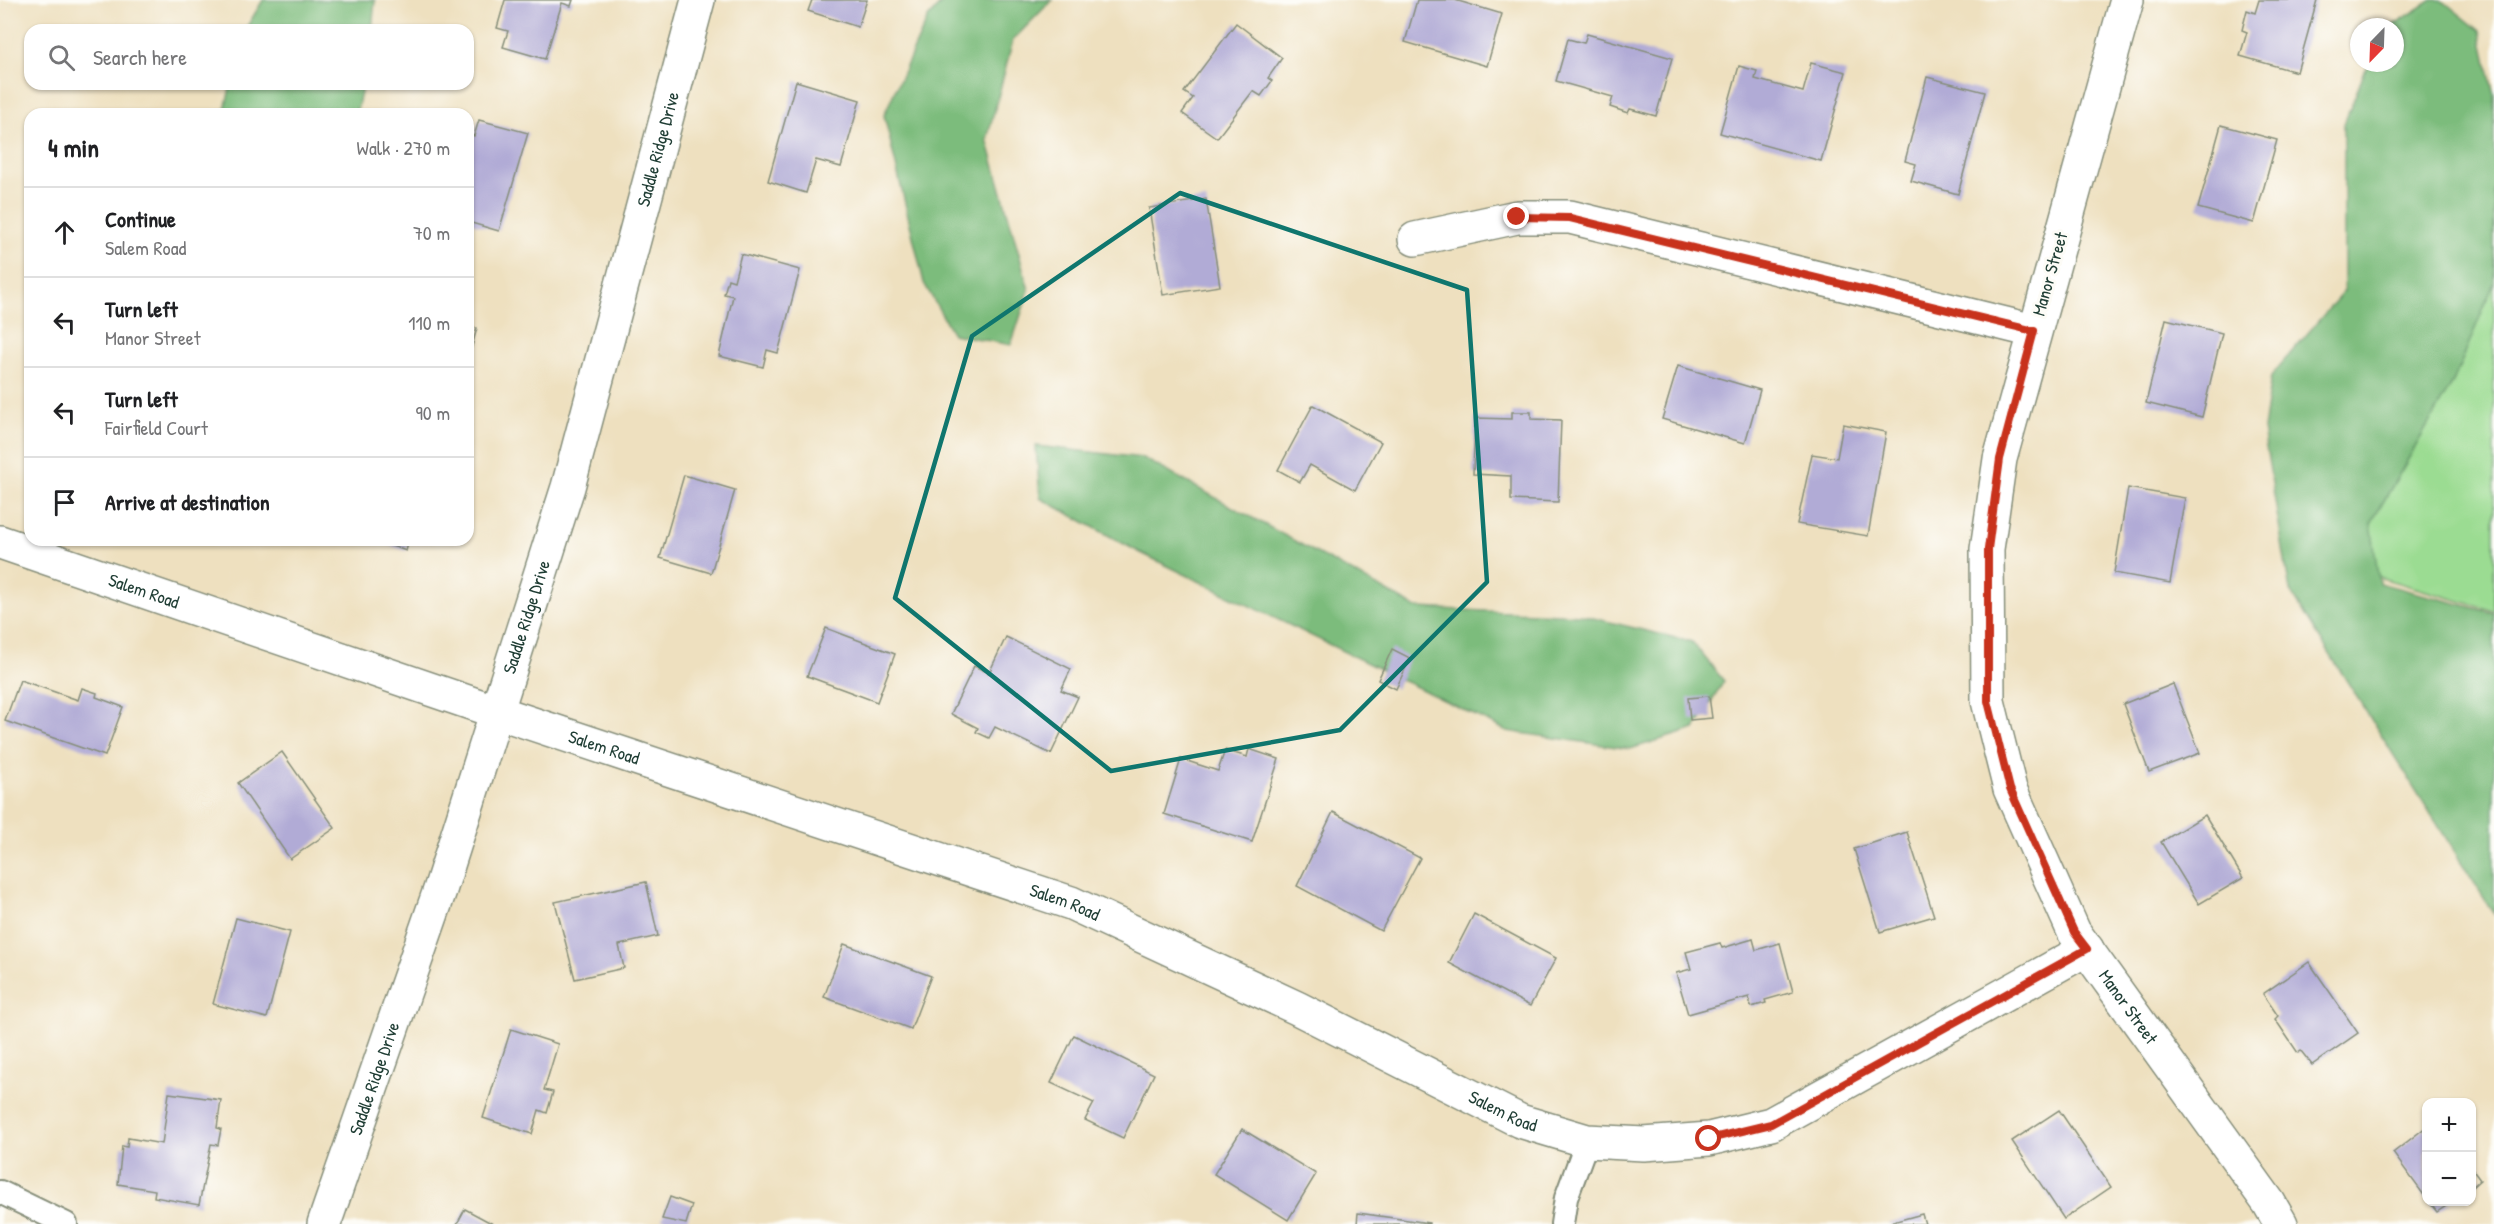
<!DOCTYPE html>
<meta charset="utf-8">
<style>
body{margin:0;font-family:"Patrick Hand",sans-serif;background:#f6f6f6;color:#202124}
.controls{position:absolute;right:18px;bottom:18px;display:grid;overflow:hidden;border-radius:12px;box-shadow:0 2px 4px #0004}
.controls button{width:54px;height:54px;display:grid;place-items:center;padding:0;border:0;border-bottom:2px solid #e0e0e0;background:#fff;color:#202124;font:30px sans-serif}
.compass{position:absolute;left:2350px;top:18px;width:54px;height:54px;border-radius:50%;background:#fff;box-shadow:0 2px 4px #0004;rotate:203deg}
.stop{position:absolute;width:18px;height:18px;margin:-14px;border:4px solid #c8321e;border-radius:50%;background:#fff}
.stop.end{background:#c8321e;border-color:#fff;box-shadow:0 2px 6px #0008}
.list{margin:0;padding:0;list-style:none}
h2{display:flex;justify-content:space-between;align-items:center;height:78px;margin:0;padding:0 24px;font-size:26px}
h2 small{font-size:20px;font-weight:400;color:#757577}
.list li{display:grid;grid-template-columns:39px 1fr auto;gap:18px;align-items:center;box-sizing:border-box;height:90px;padding:0 24px;border-top:2px solid #e0e0e0}
.list b{display:block;font-size:22px;white-space:nowrap}
.list p{margin:0;font-size:20px;white-space:nowrap;color:#757577}
.list em{font-size:20px;font-style:normal;color:#757577}
.icon{flex:none;width:33px;height:33px;fill:none;stroke:currentColor;stroke-width:2;stroke-linecap:round;stroke-linejoin:round}
.map{position:relative;flex:none;width:2494px;height:1224px;overflow:hidden}
.search{position:absolute;background:#fff;box-shadow:0 2px 4px #0004;left:24px;top:24px;width:450px;height:66px;display:flex;align-items:center;gap:15px;box-sizing:border-box;padding:0 21px;border-radius:18px;color:#757577;font-size:22px}
.panel{position:absolute;background:#fff;box-shadow:0 2px 4px #0004;left:24px;top:108px;width:450px;height:438px;border-radius:18px}
.map>svg:first-child{display:block}
.green{fill:#9bdc92;stroke:#5d8c63;stroke-width:1.5}
.forest{fill:#7cbc7c;stroke:#4e7c58;stroke-width:1.5}
.building{fill:#b1abd6}
.lines{fill:none;stroke-linecap:round;stroke-linejoin:round}
.lane-casing{stroke:#868e7a;stroke-width:26}
.street-casing{stroke:#868e7a;stroke-width:36}
.lane{stroke:#fff;stroke-width:22}
.street{stroke:#fff;stroke-width:33}
.route{stroke:#c8321e;stroke-width:8}
.marked{fill:none;stroke:#0f766e;stroke-width:4.5;stroke-linejoin:round}
.labels{text-anchor:middle;stroke-width:6;stroke-linejoin:round;paint-order:stroke}
.street-label{font-size:18px;fill:#1f3d34;stroke:#fdfcf7}
</style>
<div class="map">
<svg width="2494" height="1224" viewBox="0 0 2494 1224">
<rect width="100%" height="100%" fill="#fdfcf7"/>
<filter id="ink" filterUnits="userSpaceOnUse"><feTurbulence type="fractalNoise" baseFrequency=".0167" numOctaves="2"/><feDisplacementMap in="SourceGraphic" scale="12" xChannelSelector="R" yChannelSelector="G"/><feConvolveMatrix kernelMatrix="1 2 1 2 8 2 1 2 1" color-interpolation-filters="sRGB"/></filter>
<filter id="wash" filterUnits="userSpaceOnUse"><feTurbulence type="fractalNoise" baseFrequency=".008" numOctaves="4" result="noise"/><feDisplacementMap in="SourceGraphic" scale="24" xChannelSelector="R" yChannelSelector="G"/><feGaussianBlur stdDeviation="1.35" result="paint"/><feColorMatrix in="noise" values="0 0 0 0 0 0 0 0 0 0 0 0 0 0 0 0 0 1.4 0 .05"/><feComposite in="paint" operator="in"/></filter>
<g filter="url(#wash)">
<rect width="100%" height="100%" fill="#eee0bf"/>
<path class="green" d="M2494 166V611L2334 564Z"/>
<g class="forest">
<path d="M263 0H375L372 30H245Z"/>
<path d="M944 0H1052L1013 40 987 139 1029 290 1011 345 953 334 924 283 884 115 928 18Z"/>
<path d="M2432 0H2442L2480 31 2494 95V283L2453 382 2371 523 2379 583 2494 613V914L2290 591 2263 429 2271 376 2344 291V124L2368 63H2395V27H2390Z"/>
<path d="M231 84H363L356 114H224Z"/>
<path d="M1036 446 1143 458 1417 608 1581 615 1692 642 1724 681 1695 729 1630 749 1507 731 1137 551 1040 498Z"/>
</g>
<g id="blocks">
<g class="building">
<path d="M505 0H573L571 6 562 3 545 59 503 47 508 31 497 28Z"/>
<path d="M812 0H867L858 27 808 11Z"/>
<path d="M1417 0H1455L1502 14 1487 66 1405 42Z"/>
<path d="M2259 0H2317L2297 72 2240 56 2247 32 2242 30 2247 10 2255 13Z"/>
<path d="M1236 23 1282 58 1268 78 1272 81 1261 96 1253 91 1217 138 1182 113 1193 98 1184 92Z"/>
<path d="M1587 34 1672 58 1656 116 1630 109 1628 113 1610 107 1613 97 1556 81 1568 39 1584 43Z"/>
<path d="M1811 63 1846 72 1821 161 1720 133 1739 66 1757 71 1755 79 1803 92Z"/>
<path d="M1927 77 1985 92 1958 194 1911 181 1916 164 1905 161Z"/>
<path d="M796 81 860 100 841 167 816 160 806 193 768 181Z"/>
<path d="M479 120 528 133 499 231 468 222V134L474 136Z"/>
<path d="M2221 125 2277 140 2254 223 2198 208Z"/>
<path d="M1206 199 1220 286 1163 295 1149 208Z"/>
<path d="M741 254 800 270 778 353 767 350 763 367 719 356 733 296 724 294 728 279 734 281Z"/>
<path d="M2166 319 2222 333 2202 417 2146 403Z"/>
<path d="M468 326 477 328 469 357H468Z"/>
<path d="M1678 366 1760 390 1745 443 1662 419Z"/>
<path d="M1313 405 1381 442 1355 490 1310 465 1300 482 1278 470Z"/>
<path d="M1512 412H1531V419L1561 420 1558 502 1511 500V476L1473 474 1475 418 1512 419Z"/>
<path d="M1843 424 1886 432 1868 536 1797 524 1812 454 1837 458Z"/>
<path d="M684 475 735 490 711 573 660 558Z"/>
<path d="M2128 488 2185 498 2170 583 2114 573Z"/>
<path d="M381 540H409L406 551 381 542Z"/>
<path d="M826 628 895 654 877 702 807 676Z"/>
<path d="M1006 637 1071 669 1061 690 1078 697 1051 754 995 727 989 738 976 732 978 728 951 714 974 666 989 673Z"/>
<path d="M1392 649 1410 658 1396 689 1378 680Z"/>
<path d="M20 680 78 700 82 688 97 693 96 697 123 707 105 756 5 721Z"/>
<path d="M2173 684 2200 753 2149 772 2123 704Z"/>
<path d="M1709 696 1712 718 1690 720 1688 698Z"/>
<path d="M1249 749 1279 759 1252 842 1164 814 1181 759 1218 771 1225 750 1247 757Z"/>
<path d="M282 752 335 828 290 859 238 783Z"/>
<path d="M1333 812 1420 858 1381 931 1297 886Z"/>
<path d="M2205 815 2243 878 2199 904 2161 842Z"/>
<path d="M1907 832 1934 916 1880 932 1854 849Z"/>
<path d="M646 882 658 936 619 945 624 968 575 979 555 902Z"/>
<path d="M1474 914 1556 958 1530 1006 1449 963Z"/>
<path d="M236 918 290 932 267 1018 213 1004Z"/>
<path d="M1753 939 1756 950 1780 943 1793 992 1765 1000 1766 1003 1751 1007 1749 997 1688 1014 1676 973 1691 969 1686 952 1720 943 1722 948Z"/>
<path d="M844 944 931 976 911 1029 824 997Z"/>
<path d="M2309 962 2358 1033 2312 1065 2301 1051 2298 1053 2275 1019 2278 1016 2263 994Z"/>
<path d="M511 1029 558 1044 544 1090 553 1092 547 1113 539 1110 532 1134 483 1118Z"/>
<path d="M1074 1035 1154 1074 1123 1138 1085 1120 1094 1103 1051 1083Z"/>
<path d="M169 1093 221 1100 217 1128 221 1129 218 1145 211 1144 199 1205 154 1197 155 1190 118 1184 122 1146 127 1147 128 1138 162 1144Z"/>
<path d="M2059 1110 2111 1187 2064 1219 2012 1141Z"/>
<path d="M2426 1127V1198L2393 1153Z"/>
<path d="M1242 1129 1316 1174 1288 1220 1214 1174Z"/>
<path d="M2472 1169 2480 1180 2472 1187Z"/>
<path d="M670 1197 692 1205 686 1224 662 1219Z"/>
<path d="M2429 1202H2452L2437 1212Z"/>
<path d="M465 1209 493 1224H457Z"/>
<path d="M1358 1213 1429 1223V1224H1357Z"/>
<path d="M1922 1214 1925 1224H1889V1223Z"/>
</g>
</g>
</g>
<g filter="url(#ink)">
<use href="#blocks" fill-opacity="0" stroke="#868e7a" stroke-width="1.5"/>
<g class="lines">
<defs>
<g id="lane">
<path d="M0 1192 66 1224"/>
<path d="M1562 1224 1566 1198 1587 1141"/>
</g>
<g id="street">
<path id="s1" d="M2127 0 2000 459 1987 549 1988 701 2010 789 2074 932 2269 1203 2281 1224"/>
<path d="M1415 239 1517 217H1570L2034 331"/>
<path id="s2" d="M0 542 497 712 1071 903 1297 1008 1520 1121 1587 1141 1644 1144 1709 1139 1771 1124 2087 949"/>
<path id="s3" d="M324 1224 441 887 568 487 698 0"/>
</g>
</defs>
<use href="#lane" class="lane-casing"/>
<use href="#street" class="street-casing"/>
<use href="#lane" class="lane"/>
<use href="#street" class="street"/>
</g>
</g>
<g class="lines" filter="url(#ink)">
<path class="route" d="M1517 217 1570 218 2034 331 2000 459 1988 549V701L2010 789 2074 932 2087 949 1771 1124 1709 1139"/>
</g>
<path class="marked" d="M1180 193 1467 290 1487 582 1340 730 1111 771 895 598 972 336Z"/>
<g class="labels">
<g class="street-label">
<text dy="6" stroke="none"><textPath href="#s3" startOffset="1126">Saddle Ridge Drive</textPath></text>
<text transform="translate(2050 274) rotate(-74)" y="6">Manor Street</text>
<text dy="6" stroke="none"><textPath href="#s2" startOffset="152">Salem Road</textPath></text>
<text dy="6" stroke="none"><textPath href="#s3" startOffset="640">Saddle Ridge Drive</textPath></text>
<text dy="6" stroke="none"><textPath href="#s2" startOffset="638">Salem Road</textPath></text>
<text dy="6" stroke="none"><textPath href="#s2" startOffset="1124">Salem Road</textPath></text>
<text dy="6" stroke="none"><textPath href="#s1" startOffset="1059">Manor Street</textPath></text>
<text dy="6" stroke="none"><textPath href="#s3" startOffset="154">Saddle Ridge Drive</textPath></text>
<text dy="6" stroke="none"><textPath href="#s2" startOffset="1610">Salem Road</textPath></text>
</g>
</g>
</svg>
<div class="controls">
<button>+</button>
<button>−</button>
</div>
<svg class="compass" viewBox="-18 -18 36 36"><path d="M0-13l5 13h-10z" fill="#e53935"/><path d="M0 13l5-13h-10z" fill="#757577"/></svg>
<div class="stop" style="left:1709px;top:1139px"></div>
<div class="stop end" style="left:1517px;top:217px"></div>
<div class="search"><svg class="icon" aria-label="search" viewBox="0 0 24 24"><circle cx="10" cy="10" r="6"/><path d="M15 15l6 6"/></svg>Search here</div>
<section class="panel">
<h2>4 min<small>Walk · 270 m</small></h2>
<ul class="list">
<li><svg class="icon" aria-label="ahead" viewBox="0 0 24 24"><path d="M12 20V5M6 11l6-6 6 6"/></svg><div><b>Continue</b><p>Salem Road</p></div><em>70 m</em></li>
<li><svg class="icon" aria-label="left" viewBox="0 0 24 24"><path d="M17 20v-9H6M10 6l-5 5 5 5"/></svg><div><b>Turn left</b><p>Manor Street</p></div><em>110 m</em></li>
<li><svg class="icon" aria-label="left" viewBox="0 0 24 24"><path d="M17 20v-9H6M10 6l-5 5 5 5"/></svg><div><b>Turn left</b><p>Fairfield Court</p></div><em>90 m</em></li>
<li><svg class="icon" aria-label="arrive" viewBox="0 0 24 24"><path d="M6 21V4h12l-3 4 3 4H6"/></svg><div><b>Arrive at destination</b></div></li>
</ul>
</section>
</div>
